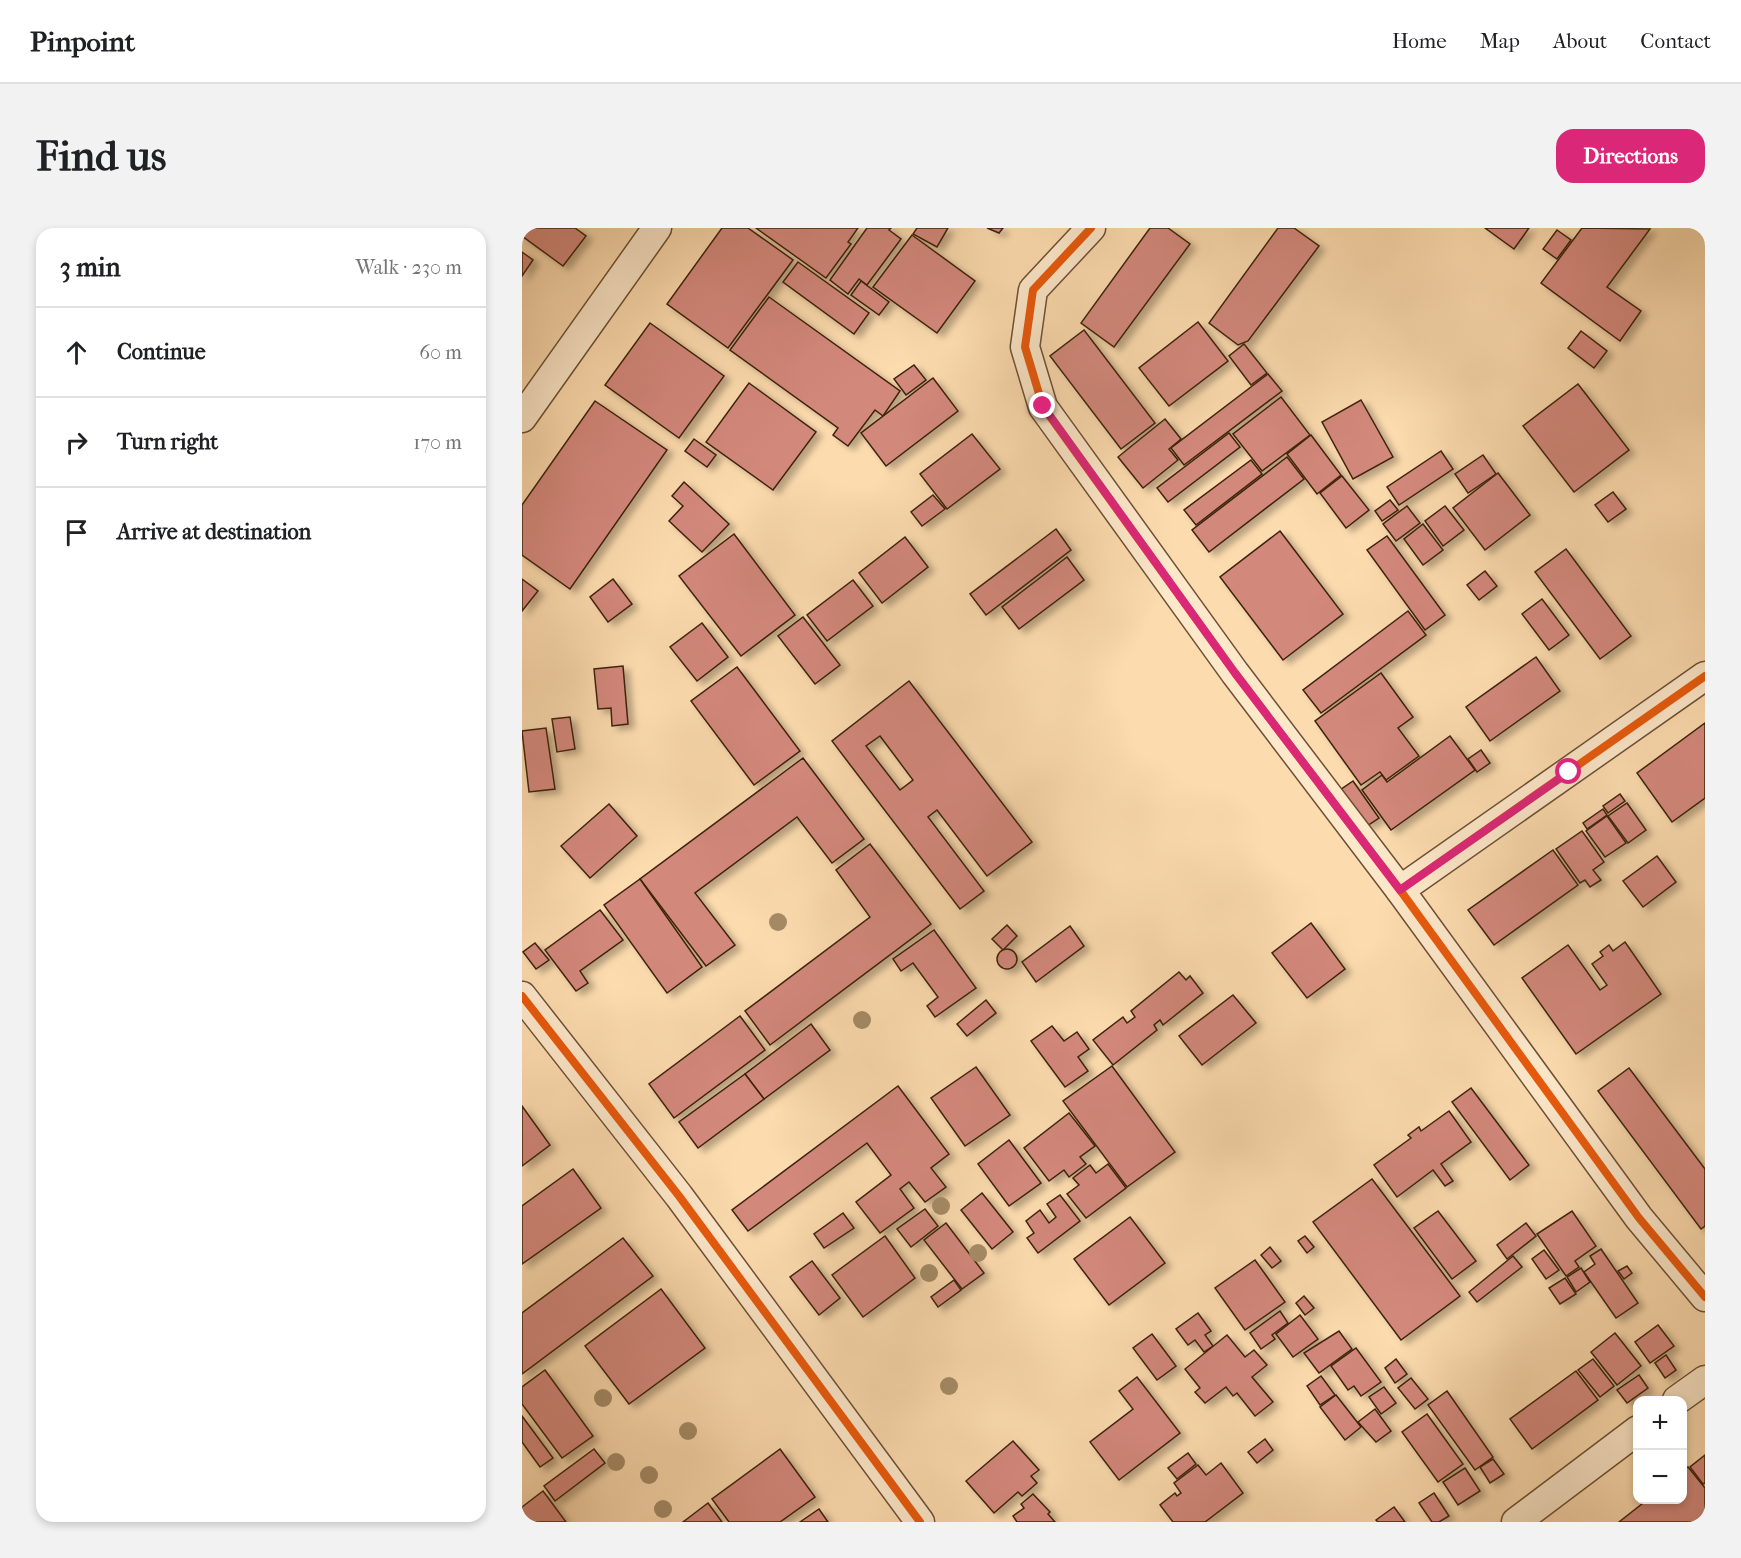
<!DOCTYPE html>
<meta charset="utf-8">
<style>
body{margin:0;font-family:"IM FELL French Canon",serif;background:#f2f2f2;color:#202124}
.controls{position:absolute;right:18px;bottom:18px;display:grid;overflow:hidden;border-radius:12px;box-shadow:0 3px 9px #0003}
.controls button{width:54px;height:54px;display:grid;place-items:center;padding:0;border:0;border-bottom:2px solid #e0e0e0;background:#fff;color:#202124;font:30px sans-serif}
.stop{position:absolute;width:18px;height:18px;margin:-14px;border:4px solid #db2777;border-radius:50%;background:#fff}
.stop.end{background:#db2777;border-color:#fff;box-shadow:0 2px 6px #0008}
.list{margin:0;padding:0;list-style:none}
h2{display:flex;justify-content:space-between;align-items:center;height:78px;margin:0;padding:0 24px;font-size:26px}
h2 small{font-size:20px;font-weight:400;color:#757577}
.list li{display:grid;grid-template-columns:39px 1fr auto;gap:18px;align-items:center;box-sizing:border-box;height:90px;padding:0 24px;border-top:2px solid #e0e0e0}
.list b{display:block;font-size:22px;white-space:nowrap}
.list em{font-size:20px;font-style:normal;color:#757577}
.icon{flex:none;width:33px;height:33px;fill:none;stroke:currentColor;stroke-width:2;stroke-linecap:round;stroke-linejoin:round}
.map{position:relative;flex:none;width:1183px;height:1294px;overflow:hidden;border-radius:18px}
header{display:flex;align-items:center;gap:36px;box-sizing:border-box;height:84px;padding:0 30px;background:#fff;border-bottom:2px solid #e0e0e0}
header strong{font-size:28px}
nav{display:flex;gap:33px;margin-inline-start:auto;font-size:21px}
.intro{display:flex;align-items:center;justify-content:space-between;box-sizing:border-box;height:144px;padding:0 36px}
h1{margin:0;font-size:42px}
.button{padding:15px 27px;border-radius:18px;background:#db2777;color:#fff;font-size:21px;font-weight:700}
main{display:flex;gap:36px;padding:0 36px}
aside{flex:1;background:#fff;border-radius:18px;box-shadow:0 3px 9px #0003}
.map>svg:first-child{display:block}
.building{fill:#d3887b;stroke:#3e220b;stroke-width:1.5;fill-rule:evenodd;filter:url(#shadow)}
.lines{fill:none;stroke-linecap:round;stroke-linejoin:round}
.minor-casing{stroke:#6e5034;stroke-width:31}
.minor{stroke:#fde8ca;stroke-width:28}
.cycleway-casing{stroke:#fde8ca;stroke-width:11}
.cycleway{stroke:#e8590c;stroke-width:8}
.tree{fill:#a58b66}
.route{stroke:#db2777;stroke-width:8}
</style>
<header>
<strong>Pinpoint</strong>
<nav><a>Home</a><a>Map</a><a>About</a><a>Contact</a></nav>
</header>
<div class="intro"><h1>Find us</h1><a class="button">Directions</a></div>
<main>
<aside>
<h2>3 min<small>Walk · 230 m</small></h2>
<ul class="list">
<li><svg class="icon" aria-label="ahead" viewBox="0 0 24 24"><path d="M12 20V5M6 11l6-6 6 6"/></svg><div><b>Continue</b></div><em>60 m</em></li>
<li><svg class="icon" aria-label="right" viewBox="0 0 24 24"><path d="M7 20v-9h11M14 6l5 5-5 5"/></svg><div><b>Turn right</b></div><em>170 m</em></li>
<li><svg class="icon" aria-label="arrive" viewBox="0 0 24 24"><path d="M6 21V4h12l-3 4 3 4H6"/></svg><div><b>Arrive at destination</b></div></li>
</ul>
</aside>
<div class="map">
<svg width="1183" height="1294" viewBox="0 0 1183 1294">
<defs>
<filter id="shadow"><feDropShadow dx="6" dy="4" stdDeviation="3" flood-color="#0004"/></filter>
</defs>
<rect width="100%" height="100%" fill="#fcdbae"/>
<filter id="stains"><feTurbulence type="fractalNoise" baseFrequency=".00333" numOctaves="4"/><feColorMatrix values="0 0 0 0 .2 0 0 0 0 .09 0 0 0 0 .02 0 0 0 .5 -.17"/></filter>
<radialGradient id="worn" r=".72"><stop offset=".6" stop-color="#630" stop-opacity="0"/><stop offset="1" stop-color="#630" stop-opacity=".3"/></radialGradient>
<g class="building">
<path d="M0 0H53L64 8 41 38 0 8Z"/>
<path d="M200 0H226L271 32 206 120 145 76Z"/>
<path d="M234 0H336L326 14 329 16 304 50Z"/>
<path d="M345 0H369L367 2 379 11 345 57 337 51 326 66 308 52Z"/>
<path d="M395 0H426L415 19 391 6Z"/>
<path d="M465 0H481L477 5Z"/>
<path d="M628 0H646L668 16 592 119 559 95Z"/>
<path d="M756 0H772L797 18 726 113 716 117 687 95Z"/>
<path d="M963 0H1007L992 21Z"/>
<path d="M1060 0 1128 1 1085 59 1119 83 1098 113 1019 55Z"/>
<path d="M1035 2 1049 12 1035 31 1021 21Z"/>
<path d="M390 7 453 53 415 105 351 59Z"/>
<path d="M0 24 11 32 0 48Z"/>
<path d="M276 34 347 85 332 106 261 54Z"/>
<path d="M339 53 367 74 357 87 329 67Z"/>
<path d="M247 69 378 163 361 188 353 182 326 218 311 207 316 200 208 122Z"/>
<path d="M676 94 706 133 647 178 617 140Z"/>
<path d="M128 95 202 148 157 210 83 157Z"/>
<path d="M562 102 633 195 599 221 528 128Z"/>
<path d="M1059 103 1085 123 1072 140 1046 120Z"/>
<path d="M722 116 745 145 729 157 707 128Z"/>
<path d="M392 137 404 152 384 167 372 151Z"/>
<path d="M746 146 760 163 662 237 649 220Z"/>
<path d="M411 150 436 183 364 238 339 205Z"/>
<path d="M227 155 294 204 251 262 184 214Z"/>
<path d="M1056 156 1107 222 1052 264 1001 198Z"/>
<path d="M759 169 788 207 740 243 711 206Z"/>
<path d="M839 172 871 229 831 251 800 194Z"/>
<path d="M73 173 145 222 48 361 0 327V277Z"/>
<path d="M643 191 659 211 647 221 656 232 621 260 596 229Z"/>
<path d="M707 205 718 219 646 274 635 260Z"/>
<path d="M450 206 478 241 425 281 398 246Z"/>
<path d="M789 207 819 247 795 266 765 226Z"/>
<path d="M172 211 194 227 185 239 163 223Z"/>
<path d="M919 223 931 241 877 277 865 259Z"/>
<path d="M961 227 974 246 946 265 933 246Z"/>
<path d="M765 229 782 251 687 324 670 302Z"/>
<path d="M729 232 740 246 674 297 662 282Z"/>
<path d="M976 245 1008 287 963 322 931 280Z"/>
<path d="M820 248 847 282 824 300 798 265Z"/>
<path d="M162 254 207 296 180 324 147 293 161 278 150 268Z"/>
<path d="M1091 264 1104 281 1086 294 1073 277Z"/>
<path d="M411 267 423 281 400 298 389 284Z"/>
<path d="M868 272 876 282 860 293 853 283Z"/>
<path d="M885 278 898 295 874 313 861 296Z"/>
<path d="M923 278 942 302 921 318 903 293Z"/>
<path d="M901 296 921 322 901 337 882 311Z"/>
<path d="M534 301 549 322 464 387 448 366Z"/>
<path d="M758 303 821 386 761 432 698 349Z"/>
<path d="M212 306 273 387 219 428 157 348Z"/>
<path d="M865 308 923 387 903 402 845 322Z"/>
<path d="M383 309 406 339 360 375 337 345Z"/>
<path d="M1044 321 1109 408 1078 431 1013 344Z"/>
<path d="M545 329 562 352 497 401 480 379Z"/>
<path d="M963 343 975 358 957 372 945 357Z"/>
<path d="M0 351 16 363 0 383Z"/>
<path d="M91 351 110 376 86 394 68 369Z"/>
<path d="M331 352 351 378 305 413 285 387Z"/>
<path d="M1020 371 1047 407 1027 422 1000 386Z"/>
<path d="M886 383 904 407 799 485 781 462Z"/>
<path d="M281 389 318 437 293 456 256 408Z"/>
<path d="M180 395 206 429 175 453 148 419Z"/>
<path d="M1014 429 1038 463 968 513 944 479Z"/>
<path d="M101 438 106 496 90 498 89 480 76 481 72 441Z"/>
<path d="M215 439 278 523 232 557 169 473Z"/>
<path d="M859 445 891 489 876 500 897 528 864 552 858 544 839 557 793 493Z"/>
<path d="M387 453 510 614 465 648 415 582 406 589 462 663 438 681 310 513ZM358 508 391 552 378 562 344 518Z"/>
<path d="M48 489 53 521 35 524 30 491Z"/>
<path d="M1183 495V570L1150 594 1115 545Z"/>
<path d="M24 500 33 561 7 564 0 503Z"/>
<path d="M928 508 953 542 869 602 840 562 860 547 865 554Z"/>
<path d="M959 522 968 535 955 544 946 531Z"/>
<path d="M281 530 342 611 310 635 275 589 173 665 213 717 184 738 118 651Z"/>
<path d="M831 553 857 590 845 598 818 562Z"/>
<path d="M1098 566 1103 573 1086 585 1081 578Z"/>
<path d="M1105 575 1124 602 1106 615 1086 588Z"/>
<path d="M87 576 115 608 68 650 39 618Z"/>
<path d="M1081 581 1085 587 1065 601 1061 595Z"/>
<path d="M1085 588 1104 615 1083 629 1064 603Z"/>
<path d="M1060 603 1082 634 1071 642 1079 652 1068 659 1063 652 1058 655 1034 621Z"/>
<path d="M348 616 409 696 248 817 223 783 348 689 314 642Z"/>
<path d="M1031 622 1056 657 972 717 946 682Z"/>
<path d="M1135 628 1154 654 1121 679 1101 653Z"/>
<path d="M118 651 180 739 145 765 82 677Z"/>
<path d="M78 682 101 712 58 743 66 755 54 763 23 722Z"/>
<path d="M789 695 823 741 785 770 750 725Z"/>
<path d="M485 697 495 708 481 722 470 711Z"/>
<path d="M548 698 562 718 514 754 500 734Z"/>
<path d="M412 702 454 760 413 789 405 778 416 769 391 735 379 743 371 731Z"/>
<path d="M1103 714 1139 766 1054 826 1000 750 1046 717 1078 762 1085 757 1070 736 1081 728 1078 724 1087 717 1091 723Z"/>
<path d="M13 715 27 732 14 741 1 724Z"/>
<circle cx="485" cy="731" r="10"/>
<path d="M657 744 664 752 668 748 681 765 641 797 638 792 632 797 635 802 591 837 571 812 601 789 605 795 613 789 609 783Z"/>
<path d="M711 767 734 795 680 837 657 808Z"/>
<path d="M464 772 474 785 445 808 435 796Z"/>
<path d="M218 788 243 822 152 890 127 856Z"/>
<path d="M289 796 308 822 242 871 223 846Z"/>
<path d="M530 798 542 813 555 804 567 821 556 829 566 843 543 859 509 813Z"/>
<path d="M590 838 653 924 605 959 541 873Z"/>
<path d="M454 839 488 887 443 918 409 870Z"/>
<path d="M1107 840 1183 941V998L1179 1001 1076 863Z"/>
<path d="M223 846 242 871 176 920 157 894Z"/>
<path d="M376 858 427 926 409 940 424 959 403 974 387 954 378 961 392 980 358 1005 334 974 369 947 345 915 226 1003 210 982Z"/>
<path d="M949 860 1007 937 988 952 930 874Z"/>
<path d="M0 878 28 917 0 938Z"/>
<path d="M927 883 949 914 919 936 931 953 923 958 911 942 875 969 852 937 889 910 886 907 897 899 899 903Z"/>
<path d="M547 885 573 918 558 929 564 936 547 949 542 942 527 953 502 920Z"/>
<path d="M487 912 519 955 487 978 456 936Z"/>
<path d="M586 936 604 960 564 990 545 966 557 957 551 950 568 937 574 945Z"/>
<path d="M51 941 79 980 0 1036V978Z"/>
<path d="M850 951 938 1068 879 1112 791 994Z"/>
<path d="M460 965 491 1004 470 1021 439 982Z"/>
<path d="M538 967 558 993 516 1025 505 1010 512 1005 504 993 518 982 527 995 534 989 525 976Z"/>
<path d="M403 981 416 998 389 1019 375 1001Z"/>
<path d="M916 983 954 1033 930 1051 892 1000Z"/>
<path d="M1050 983 1074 1018 1053 1033 1057 1039 1044 1048 1015 1006Z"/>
<path d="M321 985 332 1000 302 1020 292 1006Z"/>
<path d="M608 989 643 1035 587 1077 552 1031Z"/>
<path d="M424 995 462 1045 440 1061 402 1012Z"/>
<path d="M1004 995 1014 1008 985 1031 975 1017Z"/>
<path d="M363 1008 393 1050 341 1089 310 1047Z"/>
<path d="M783 1008 792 1019 785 1025 776 1013Z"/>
<path d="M101 1010 131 1048 0 1146V1085Z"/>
<path d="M748 1019 759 1033 750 1040 739 1027Z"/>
<path d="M1079 1021 1116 1075 1094 1090 1062 1044 1073 1036 1068 1028Z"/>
<path d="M1022 1022 1037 1042 1024 1051 1010 1031Z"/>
<path d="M991 1028 1000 1039 955 1074 947 1064Z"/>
<path d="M733 1032 763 1074 723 1102 693 1060Z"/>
<path d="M290 1033 318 1070 297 1087 268 1049Z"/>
<path d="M1105 1038 1110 1045 1102 1051 1096 1043Z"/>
<path d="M1059 1040 1068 1054 1054 1064 1045 1049Z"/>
<path d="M1043 1050 1054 1066 1038 1076 1027 1060Z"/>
<path d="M432 1052 439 1062 416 1079 409 1069Z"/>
<path d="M139 1061 183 1120 107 1176 63 1118Z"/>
<path d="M782 1068 792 1080 783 1087 774 1075Z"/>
<path d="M758 1083 766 1095 750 1107 753 1111 739 1121 728 1105Z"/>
<path d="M676 1085 689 1103 683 1107 691 1118 682 1124 673 1112 666 1117 654 1101Z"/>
<path d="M778 1087 796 1111 771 1129 754 1106Z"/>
<path d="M1136 1097 1152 1118 1128 1135 1113 1114Z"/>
<path d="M817 1103 830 1121 797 1145 782 1125Z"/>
<path d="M1093 1105 1119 1138 1095 1157 1069 1124Z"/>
<path d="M630 1106 654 1138 635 1152 611 1120Z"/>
<path d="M705 1107 723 1129 732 1122 745 1137 730 1149 751 1174 733 1188 715 1165 711 1168 704 1159 683 1175 673 1164 678 1160 663 1141Z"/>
<path d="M834 1120 859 1154 839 1168 832 1158 826 1162 809 1138Z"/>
<path d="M1144 1127 1154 1142 1143 1150 1133 1135Z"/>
<path d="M874 1131 885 1146 873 1155 863 1140Z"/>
<path d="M1071 1131 1092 1158 1078 1169 1056 1142Z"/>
<path d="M23 1142 71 1208 40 1230 0 1176V1159Z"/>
<path d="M1054 1143 1076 1172 1010 1221 988 1191Z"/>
<path d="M1117 1147 1126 1160 1105 1175 1095 1162Z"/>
<path d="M799 1148 813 1167 798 1177 785 1158Z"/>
<path d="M615 1149 658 1205 597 1252 568 1214 611 1181 597 1163Z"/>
<path d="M889 1150 906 1171 893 1181 876 1160Z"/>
<path d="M862 1159 874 1175 859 1186 847 1169Z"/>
<path d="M925 1163 971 1229 953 1242 906 1177Z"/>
<path d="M814 1167 839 1199 823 1212 798 1179Z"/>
<path d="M853 1181 869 1203 854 1214 836 1194Z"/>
<path d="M905 1186 941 1236 916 1254 880 1204Z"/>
<path d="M0 1188 31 1230 18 1239 0 1214Z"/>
<path d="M743 1211 751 1222 735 1235 726 1224Z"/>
<path d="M491 1213 517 1242 509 1248 515 1255 500 1268 496 1264 472 1285 444 1253Z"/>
<path d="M72 1221 83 1235 33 1273 22 1258Z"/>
<path d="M258 1221 293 1269 258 1294H207L190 1271Z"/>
<path d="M666 1225 674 1236 655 1251 646 1240Z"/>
<path d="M1183 1227V1255L1181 1256 1168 1239Z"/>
<path d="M971 1231 982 1246 968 1255 958 1239Z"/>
<path d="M699 1235 721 1265 683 1294H651L638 1277 653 1265 655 1268 659 1265 652 1255 676 1237 684 1247Z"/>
<path d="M1166 1239 1183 1260V1294H1097L1125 1272H1160V1243Z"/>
<path d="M943 1240 958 1263 936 1277 921 1254Z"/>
<path d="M21 1263 44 1294H0V1279Z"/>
<path d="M912 1265 927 1288 917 1294H910L897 1275Z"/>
<path d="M511 1266 528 1284 526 1286 533 1294H495L491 1288 502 1280 499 1276Z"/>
<path d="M186 1275 200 1294H161Z"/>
<path d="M872 1279 883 1294H856L854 1292Z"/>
<path d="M297 1281 306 1294H278Z"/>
</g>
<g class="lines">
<defs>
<g id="minor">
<path d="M569 0 511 62 503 119 521 179 713 445 878 662 1117 990 1183 1069"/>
<path d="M0 190 135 0"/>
<path d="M878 662 1183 448"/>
<path d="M0 768 157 968 398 1294"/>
<path d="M1155 1172 1183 1152"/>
<path d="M994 1294 1116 1202"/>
</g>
</defs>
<use href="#minor" class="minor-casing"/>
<use href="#minor" class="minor"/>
<defs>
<g id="cycleway">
<path d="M569 0 511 62 503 119 521 179 713 445 878 662 1117 990 1183 1069"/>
<path d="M878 662 1183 448"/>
<path d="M0 768 157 968 398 1294"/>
</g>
</defs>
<use href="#cycleway" class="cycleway-casing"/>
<use href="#cycleway" class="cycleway"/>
</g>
<g class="tree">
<circle cx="256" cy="694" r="9"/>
<circle cx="340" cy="792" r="9"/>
<circle cx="419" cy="978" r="9"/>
<circle cx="456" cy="1025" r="9"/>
<circle cx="407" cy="1045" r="9"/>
<circle cx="427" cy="1158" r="9"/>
<circle cx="81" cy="1170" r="9"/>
<circle cx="166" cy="1203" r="9"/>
<circle cx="94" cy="1234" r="9"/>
<circle cx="127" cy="1247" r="9"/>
<circle cx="141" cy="1281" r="9"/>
</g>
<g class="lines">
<path class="route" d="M521 178 713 445 878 662 1047 544"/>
</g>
<rect width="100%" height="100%" filter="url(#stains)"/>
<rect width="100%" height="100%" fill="url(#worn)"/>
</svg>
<div class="controls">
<button>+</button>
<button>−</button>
</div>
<div class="stop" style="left:1047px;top:544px"></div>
<div class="stop end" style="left:521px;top:178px"></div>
</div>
</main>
